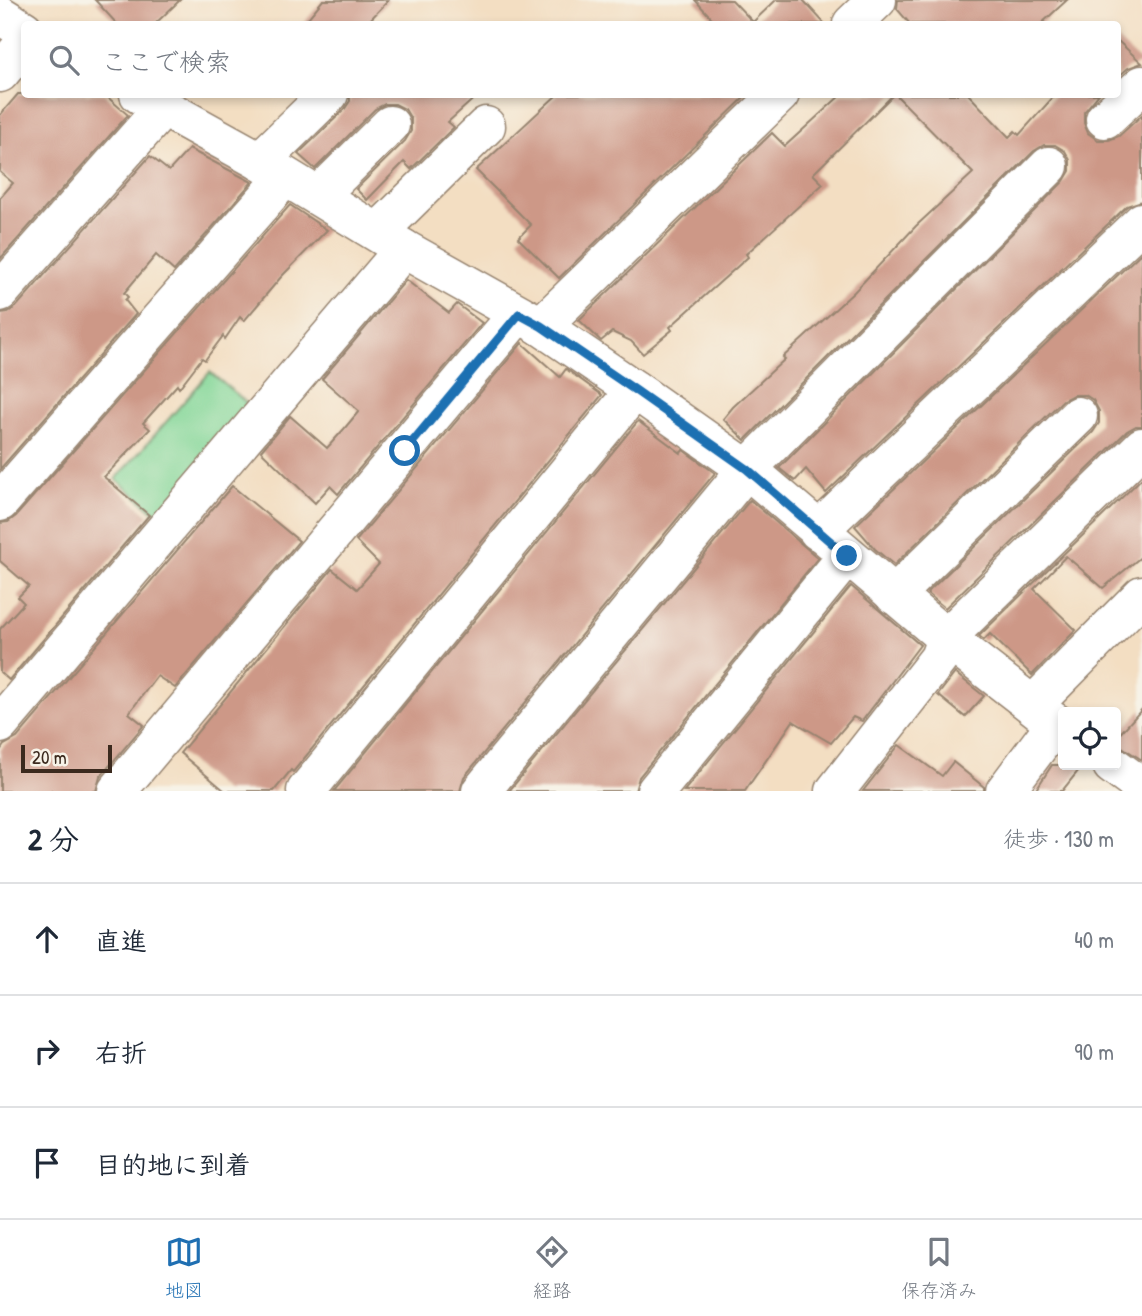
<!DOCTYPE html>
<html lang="ja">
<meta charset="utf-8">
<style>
body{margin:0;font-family:"Patrick Hand","Klee One",sans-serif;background:#f2f2f3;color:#1f2937}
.controls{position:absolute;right:21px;bottom:21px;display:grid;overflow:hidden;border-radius:7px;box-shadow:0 4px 10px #0003}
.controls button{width:63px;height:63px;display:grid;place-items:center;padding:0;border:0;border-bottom:2px solid #e0e1e3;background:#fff;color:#1f2937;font:35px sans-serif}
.scale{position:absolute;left:21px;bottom:18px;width:91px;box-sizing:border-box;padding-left:7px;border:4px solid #3b2a1e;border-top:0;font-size:19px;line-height:24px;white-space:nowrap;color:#3b2a1e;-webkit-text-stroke:5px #f7f3e8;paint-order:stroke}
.stop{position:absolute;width:21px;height:21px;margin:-16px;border:5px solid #1f6fb2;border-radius:50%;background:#fff}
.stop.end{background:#1f6fb2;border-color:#fff;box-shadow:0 2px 7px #0008}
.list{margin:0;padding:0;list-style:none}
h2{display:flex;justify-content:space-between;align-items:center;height:91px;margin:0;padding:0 28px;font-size:30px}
h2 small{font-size:23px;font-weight:400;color:#747a83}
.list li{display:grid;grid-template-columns:46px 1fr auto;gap:21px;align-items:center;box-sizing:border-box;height:112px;padding:0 28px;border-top:2px solid #e0e1e3}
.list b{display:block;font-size:26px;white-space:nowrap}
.list em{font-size:23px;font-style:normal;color:#747a83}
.icon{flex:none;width:38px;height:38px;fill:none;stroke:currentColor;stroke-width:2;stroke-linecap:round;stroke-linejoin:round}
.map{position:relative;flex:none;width:1142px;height:791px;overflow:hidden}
.search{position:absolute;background:#fff;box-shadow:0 4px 10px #0003;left:21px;right:21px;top:21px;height:77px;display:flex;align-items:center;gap:18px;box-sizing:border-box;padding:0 24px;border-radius:7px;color:#747a83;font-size:26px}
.sheet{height:427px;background:#fff}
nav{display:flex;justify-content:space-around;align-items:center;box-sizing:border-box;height:98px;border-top:2px solid #e0e1e3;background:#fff;font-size:19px;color:#747a83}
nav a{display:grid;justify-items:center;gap:4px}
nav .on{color:#1f6fb2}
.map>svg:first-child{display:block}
.green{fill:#83d798;stroke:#5f805b;stroke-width:2}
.building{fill:#cd9887}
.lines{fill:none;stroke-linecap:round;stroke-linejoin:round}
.minor-casing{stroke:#978470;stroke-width:41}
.minor{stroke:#fff;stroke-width:38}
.route{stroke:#1f6fb2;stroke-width:9}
</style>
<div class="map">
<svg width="1142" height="791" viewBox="0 0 1142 791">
<rect width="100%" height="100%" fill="#f7f3e8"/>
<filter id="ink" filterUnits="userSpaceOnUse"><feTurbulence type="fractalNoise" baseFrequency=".0143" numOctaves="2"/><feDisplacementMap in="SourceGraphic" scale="14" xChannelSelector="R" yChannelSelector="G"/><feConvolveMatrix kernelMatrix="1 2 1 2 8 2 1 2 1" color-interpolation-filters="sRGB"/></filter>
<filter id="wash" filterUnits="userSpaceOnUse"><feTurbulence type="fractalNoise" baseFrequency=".00686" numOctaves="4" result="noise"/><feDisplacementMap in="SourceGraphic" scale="28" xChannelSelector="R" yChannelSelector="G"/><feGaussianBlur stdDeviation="1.57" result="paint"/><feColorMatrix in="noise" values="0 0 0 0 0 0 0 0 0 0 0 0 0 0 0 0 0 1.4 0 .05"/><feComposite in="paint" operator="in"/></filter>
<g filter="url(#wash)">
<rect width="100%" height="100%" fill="#f3dec2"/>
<path class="green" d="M210 372 254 409 160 517 116 479Z"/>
<g id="blocks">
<g class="building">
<path d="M95 0H180L155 24H117Z"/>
<path d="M323 0H389L366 24H303Z"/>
<path d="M695 0H732L753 22 776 0H803L825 24H717Z"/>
<path d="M898 0H1067L1041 24H910L897 9Z"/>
<path d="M1117 40 1142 63 1128 68 1117 78Z"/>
<path d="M18 94H104L128 115 0 259V198L13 183 0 172V115Z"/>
<path d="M350 94H479L448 122 454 127 411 169 404 162 367 200 356 189 405 141 411 131V119L405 109 395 104H385L375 109 315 169 298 154 344 110 350 101Z"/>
<path d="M558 94H748L559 278 518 238 531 225 476 170Z"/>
<path d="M842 94H894L813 174 823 184 746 254 748 257 670 327 672 330 643 354 631 341 612 332 601 341 579 320 772 133 785 146Z"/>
<path d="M895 94H968L1009 137 1015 131 1019 135 1056 94H1099L1084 112V123L1088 133 1098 140H1109L1119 136 1142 115V201L1127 206 826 493 806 469 795 481 779 468 1064 181 1070 171V160L1065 151 1055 145H1044L1034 151 745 440 723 419 733 407 785 359 783 357 854 292 916 226 973 173Z"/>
<path d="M189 149 252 182 174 271 156 255 124 293 128 297 125 300 136 314 0 469V313L8 312 16 307 150 156 169 171Z"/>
<path d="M290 205 327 230 281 277 244 321 240 317 225 339 223 336 205 360 202 358 179 388 177 385 143 423 150 429 104 477 149 515 9 680 0 672V629L24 603 18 597 29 586 0 561V523L8 522 16 516Z"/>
<path d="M1142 252V426H1136L1127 431 945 608 927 593 1093 432 1099 423V411L1093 400 1085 395H1073L1063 400 894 565 875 549 855 526Z"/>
<path d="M406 280 449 313 457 304 482 323 338 494 330 486 315 503 261 451 290 416 327 448 344 429 359 411 322 379Z"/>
<path d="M522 343 560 377 566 369 602 395 293 772 291 770 274 791H225L180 753 332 569 357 589 379 564 356 541Z"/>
<path d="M638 421 681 453 683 450 715 473 464 777 460 791H334Z"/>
<path d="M1142 478V556L1103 588 1066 556 1034 589 1076 630 1032 675 990 634 984 640 979 636Z"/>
<path d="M232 486 299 541 175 688 157 676 129 713 144 725 100 777 96 791H0V751L4 745 17 738Z"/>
<path d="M750 500 818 558 639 777 635 791H509Z"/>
<path d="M851 586 920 645 862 721 853 717 831 743 793 721 745 791H684Z"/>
<path d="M955 673 984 696 965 717 938 695Z"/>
<path d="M1142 709V760L1116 743V738Z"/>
<path d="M899 745 942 776 953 762 984 787V791H863Z"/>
<path d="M1052 765H1083L1062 791H1035Z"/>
</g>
</g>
</g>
<g filter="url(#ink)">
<use href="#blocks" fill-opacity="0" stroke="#978470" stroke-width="2"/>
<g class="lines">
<defs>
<g id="minor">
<path d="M0 15 24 30"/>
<path d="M852 24 877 0"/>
<path d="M0 73 24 44"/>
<path d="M139 94 260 161 404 249 541 326 635 390 747 469 946 638 1063 729"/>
<path d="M1105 119 1142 85"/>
<path d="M260 161 329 94"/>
<path d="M318 196 390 125"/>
<path d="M378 232 486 126"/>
<path d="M0 292 163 108"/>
<path d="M541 326 780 94"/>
<path d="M0 502 285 177"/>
<path d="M818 531 1142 222"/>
<path d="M894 595 1078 416"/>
<path d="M1034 704 1142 595"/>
<path d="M0 724 404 249"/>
<path d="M1112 765 1142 787"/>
<path d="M117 791 518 314"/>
<path d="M306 791 635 390"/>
<path d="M481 791 747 469 1049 166"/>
<path d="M656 791 847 556"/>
<path d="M835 791 939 658 946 638 1142 447"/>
<path d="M1005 791 1056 723"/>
</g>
</defs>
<use href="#minor" class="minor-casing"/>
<use href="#minor" class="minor"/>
</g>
</g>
<g class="lines" filter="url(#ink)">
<path class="route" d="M405 451 519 314 541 326 635 390 747 469 847 556"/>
</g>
</svg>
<div class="controls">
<button><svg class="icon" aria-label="locate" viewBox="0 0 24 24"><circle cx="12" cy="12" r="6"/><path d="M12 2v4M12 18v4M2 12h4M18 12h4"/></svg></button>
</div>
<div class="scale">20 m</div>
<div class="stop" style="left:405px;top:451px"></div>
<div class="stop end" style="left:847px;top:556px"></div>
<div class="search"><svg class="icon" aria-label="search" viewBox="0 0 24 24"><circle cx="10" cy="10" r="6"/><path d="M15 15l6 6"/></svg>ここで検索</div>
</div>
<section class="sheet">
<h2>2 分<small>徒歩 · 130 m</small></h2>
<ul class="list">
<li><svg class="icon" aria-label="ahead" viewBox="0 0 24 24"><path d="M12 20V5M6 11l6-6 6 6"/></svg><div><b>直進</b></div><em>40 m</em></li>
<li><svg class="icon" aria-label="right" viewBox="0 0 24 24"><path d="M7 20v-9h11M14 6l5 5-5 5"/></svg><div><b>右折</b></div><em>90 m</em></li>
<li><svg class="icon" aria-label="arrive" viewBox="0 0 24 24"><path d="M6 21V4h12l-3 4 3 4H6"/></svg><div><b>目的地に到着</b></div></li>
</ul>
</section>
<nav>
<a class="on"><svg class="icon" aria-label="map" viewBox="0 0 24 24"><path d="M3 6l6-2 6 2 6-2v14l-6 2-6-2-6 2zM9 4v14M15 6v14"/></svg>地図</a>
<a><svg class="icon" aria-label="directions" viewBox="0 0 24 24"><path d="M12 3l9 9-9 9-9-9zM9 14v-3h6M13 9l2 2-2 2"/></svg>経路</a>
<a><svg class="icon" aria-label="saved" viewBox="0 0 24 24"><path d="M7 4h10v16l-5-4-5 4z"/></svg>保存済み</a>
</nav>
